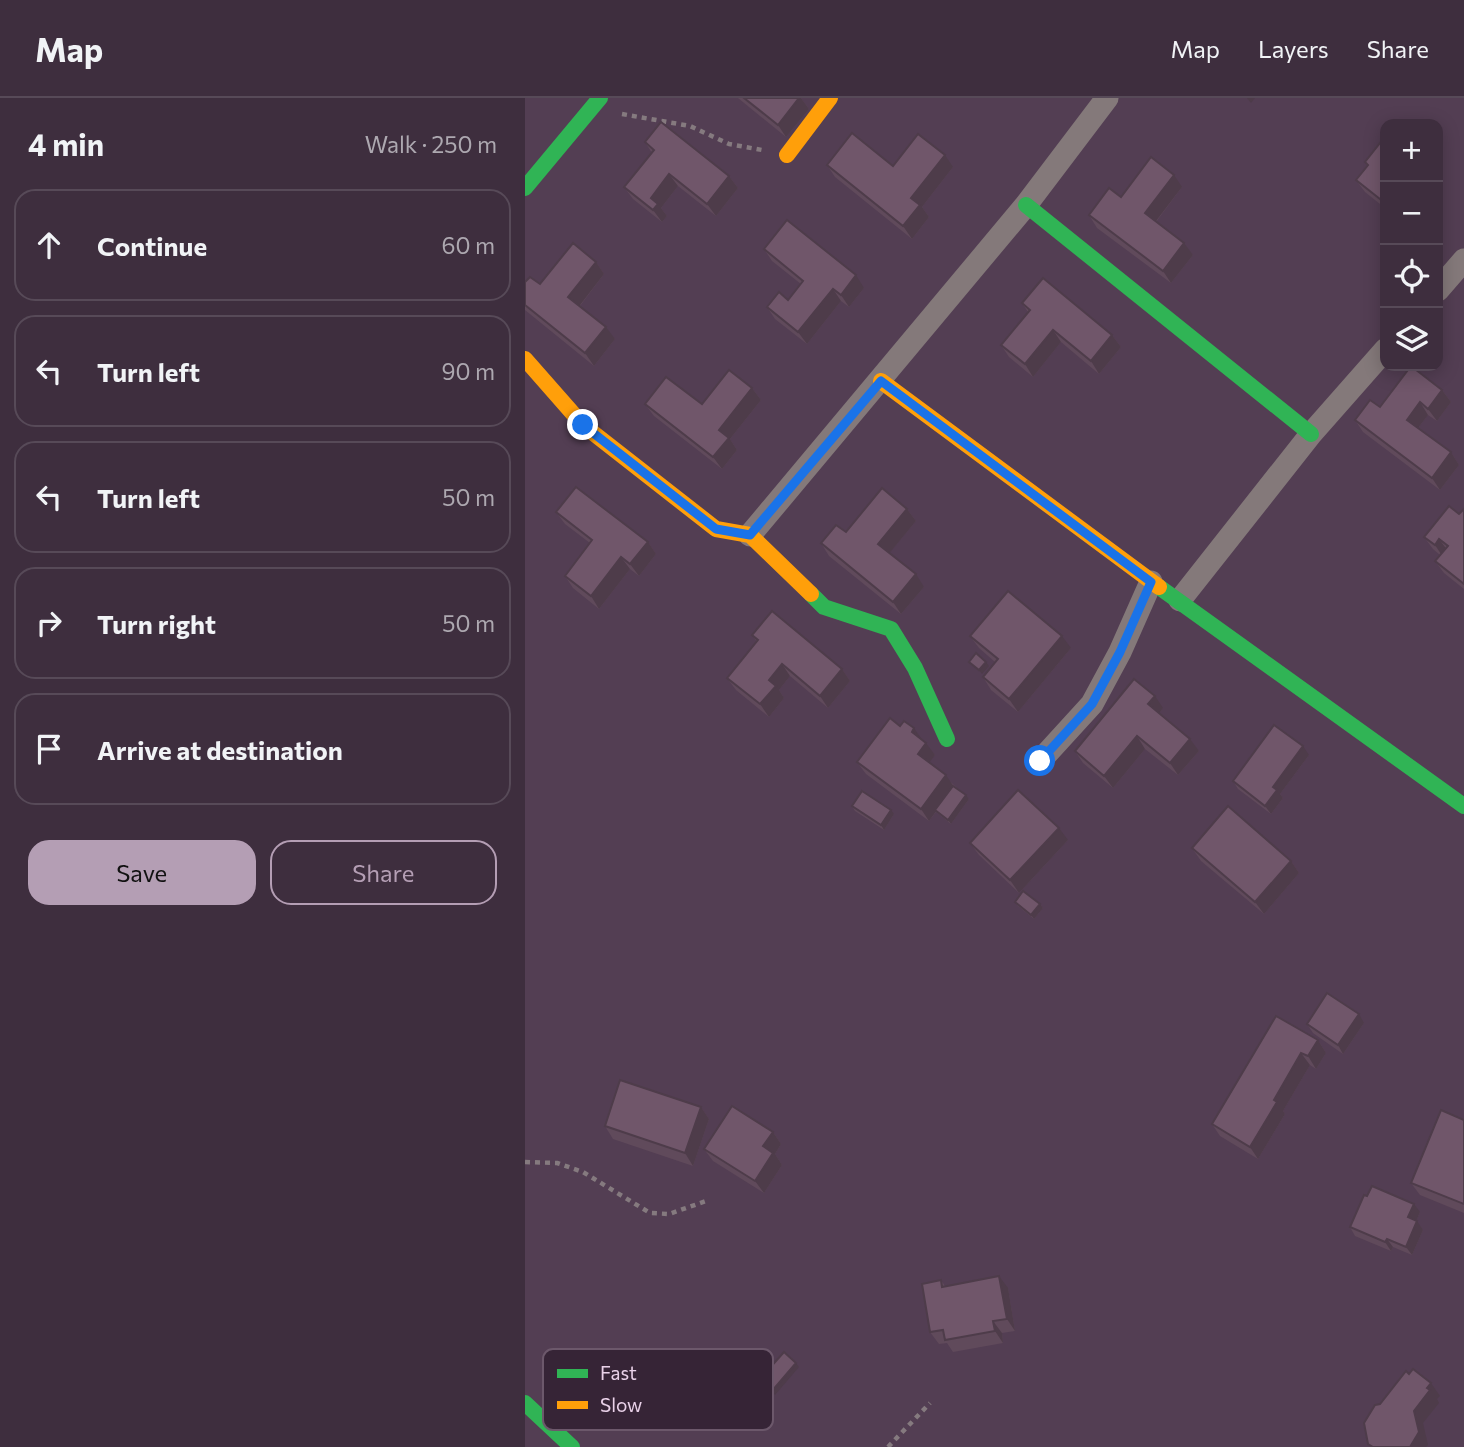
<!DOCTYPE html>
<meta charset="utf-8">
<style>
body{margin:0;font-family:Commissioner,sans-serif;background:#493a49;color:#f1f3f6}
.controls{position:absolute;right:21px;top:21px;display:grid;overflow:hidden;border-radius:14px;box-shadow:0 4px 18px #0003}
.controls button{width:63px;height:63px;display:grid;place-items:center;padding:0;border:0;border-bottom:2px solid #574a58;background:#3e2e3e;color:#f1f3f6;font:35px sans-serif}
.stop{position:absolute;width:21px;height:21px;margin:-16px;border:5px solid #1a73e8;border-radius:50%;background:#fff}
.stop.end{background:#1a73e8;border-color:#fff;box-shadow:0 2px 7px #0008}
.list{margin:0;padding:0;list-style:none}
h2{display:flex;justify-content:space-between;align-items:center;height:91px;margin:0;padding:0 28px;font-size:30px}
h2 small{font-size:23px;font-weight:400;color:#ada8b0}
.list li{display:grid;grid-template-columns:46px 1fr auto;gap:21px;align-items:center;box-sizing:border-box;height:112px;margin:0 14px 14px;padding:0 14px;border:2px solid #574a58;border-radius:21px}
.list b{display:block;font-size:26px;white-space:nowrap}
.list em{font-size:23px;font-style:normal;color:#ada8b0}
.actions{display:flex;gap:14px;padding:21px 28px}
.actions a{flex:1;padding:16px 0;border:2px solid #b49eb4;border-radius:21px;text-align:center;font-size:24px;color:#b49eb4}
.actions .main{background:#b49eb4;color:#111}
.icon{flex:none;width:38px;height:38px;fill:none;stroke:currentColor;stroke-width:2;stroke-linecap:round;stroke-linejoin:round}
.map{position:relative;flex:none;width:939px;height:1349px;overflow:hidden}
header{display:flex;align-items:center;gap:42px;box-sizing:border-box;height:98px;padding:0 35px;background:#3e2e3e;border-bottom:2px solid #574a58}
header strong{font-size:33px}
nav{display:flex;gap:38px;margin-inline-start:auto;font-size:24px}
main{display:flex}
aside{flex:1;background:#3e2e3e}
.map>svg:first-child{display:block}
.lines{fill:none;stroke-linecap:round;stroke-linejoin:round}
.path{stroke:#857a7f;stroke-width:4.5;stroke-dasharray:5 5;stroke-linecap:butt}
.street{stroke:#84797a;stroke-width:23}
.fast{stroke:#30b455;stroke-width:16}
.slow{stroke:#ff9f0a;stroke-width:16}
.wall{fill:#604a5b}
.shaded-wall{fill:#4e3c4a}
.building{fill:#70566a;stroke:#4e3c4a;stroke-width:2}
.route{stroke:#1a73e8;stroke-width:9}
.key{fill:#362436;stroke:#6c586b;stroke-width:2}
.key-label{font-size:19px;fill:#e9d1e8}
</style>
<header>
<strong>Map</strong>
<nav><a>Map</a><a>Layers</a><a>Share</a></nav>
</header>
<main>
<aside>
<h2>4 min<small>Walk · 250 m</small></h2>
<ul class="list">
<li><svg class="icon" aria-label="ahead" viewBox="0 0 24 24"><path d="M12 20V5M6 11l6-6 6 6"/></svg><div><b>Continue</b></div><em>60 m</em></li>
<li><svg class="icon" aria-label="left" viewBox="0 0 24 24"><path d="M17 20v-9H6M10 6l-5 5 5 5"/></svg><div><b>Turn left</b></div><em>90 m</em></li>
<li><svg class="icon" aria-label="left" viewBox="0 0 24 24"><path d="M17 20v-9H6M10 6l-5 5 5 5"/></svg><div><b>Turn left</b></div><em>50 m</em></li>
<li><svg class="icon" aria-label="right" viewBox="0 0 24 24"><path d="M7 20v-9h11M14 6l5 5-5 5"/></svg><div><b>Turn right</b></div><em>50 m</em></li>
<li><svg class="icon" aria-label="arrive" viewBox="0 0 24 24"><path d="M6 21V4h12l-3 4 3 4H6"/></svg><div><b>Arrive at destination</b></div></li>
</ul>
<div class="actions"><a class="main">Save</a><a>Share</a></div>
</aside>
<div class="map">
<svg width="939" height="1349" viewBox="0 0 939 1349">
<rect width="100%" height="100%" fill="#533e53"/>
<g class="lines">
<g class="path">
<path d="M97 16 165 28 204 46 237 52"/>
<path d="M0 1064 32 1065 58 1074 125 1115 144 1116 184 1102"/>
<path d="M363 1349 405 1305"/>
</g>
<g class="street">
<path d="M913 192 939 162"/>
<path d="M225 437 501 107 582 0"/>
<path d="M655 502 786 336 860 252"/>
<path d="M515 663 567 606 595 554 626 484"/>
</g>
<g class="fast">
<path d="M0 90 75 0"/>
<path d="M501 107 786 336"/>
<path d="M634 489 939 708"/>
<path d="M286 496 299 509 366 531 390 570 422 641"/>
<path d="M0 1305 47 1349"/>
</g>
<g class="slow">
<path d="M262 57 305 0"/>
<path d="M0 261 58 327 191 431 225 437 286 496"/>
<path d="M356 283 634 489"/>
</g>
</g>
<g class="wall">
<path d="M213 0H276L284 11 261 39Z"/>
<path d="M860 41V110L840 94 831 82 842 68 840 64Z"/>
<path d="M120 44 204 78 213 90 191 118 153 88 136 110 142 118 137 124 108 101 99 89 127 55Z"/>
<path d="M302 67 368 68 428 69 397 109 404 119 387 141 310 79Z"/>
<path d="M657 89 631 124 668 157 646 185 572 130 564 117 596 99Z"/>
<path d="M239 151 339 190 324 209 316 203 282 246 250 221 242 209 263 202 276 186 247 163Z"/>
<path d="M71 164 79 176 55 208 90 241 69 268 0 212V184L15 186Z"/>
<path d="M497 205 587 237 596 249 574 276 536 244 508 279 484 259 476 247 503 214Z"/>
<path d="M227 290 236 302 205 341 212 352 197 371 129 318 120 306H177Z"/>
<path d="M917 292 926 304 912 323 903 317 893 330 926 354 934 367 915 392 838 334 830 322Z"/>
<path d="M382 411 391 423 364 455 399 489 376 516 304 458 296 445 321 434Z"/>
<path d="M939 411V491L919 475 910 463 915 457 908 451 899 439 934 416Z"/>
<path d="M31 414 123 444 131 456 114 478 105 471 74 511 48 490 40 478 65 445 40 426Z"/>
<path d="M227 537 317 571 325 583 303 610 265 578 254 592 259 600 244 619 211 592 202 580 232 544Z"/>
<path d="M445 538 546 550 493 614 466 592 458 579 470 564 454 550Z"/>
<path d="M638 610 634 615 674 653 653 677 620 651 588 690 558 665 550 653Z"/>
<path d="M375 628 397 642 410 657 404 664 444 701 426 726 411 714 404 723 341 676 332 664Z"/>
<path d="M784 657 755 696 758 700 746 716 713 691 708 683Z"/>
<path d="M327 708 369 716 359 732 330 713Z"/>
<path d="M543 742 494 795 454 757 445 745Z"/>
<path d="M667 750 766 763 774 775 739 816 676 763Z"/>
<path d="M490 804 515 806 518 810 509 821 493 808Z"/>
<path d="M839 925 818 956 788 935 782 926Z"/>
<path d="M793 942 801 955 791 971 785 967 758 1013 760 1016 733 1061 695 1038 687 1026Z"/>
<path d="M176 1009 184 1021 168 1068 88 1041 80 1028Z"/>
<path d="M939 1022V1115L895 1097 886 1085Z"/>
<path d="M248 1034 256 1046 250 1056 257 1067 239 1095 188 1063 179 1051Z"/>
<path d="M895 1114 891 1123 898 1132 887 1157 868 1149 866 1153 830 1138 825 1129Z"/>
<path d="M416 1182 420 1188 483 1190 490 1233 477 1235 478 1245 428 1254 422 1245 414 1246 405 1234Z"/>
</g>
<g class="shaded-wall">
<path d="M274 0H276L284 11 261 39 253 27Z"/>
<path d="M722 0H730L726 5Z"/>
<path d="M420 57 428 69 397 109 404 119 387 141 378 128 386 100Z"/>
<path d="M144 76 153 88 136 110 142 118 137 124 128 112 126 100Z"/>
<path d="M649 77 657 89 628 127 620 115Z"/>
<path d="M204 78 213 90 191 118 182 106Z"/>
<path d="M659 145 668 157 646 185 638 173Z"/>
<path d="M71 164 79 176 52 211 43 199Z"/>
<path d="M331 177 339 190 324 209 316 197Z"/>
<path d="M308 191 316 203 282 246 273 234Z"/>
<path d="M81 229 90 241 69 268 60 255Z"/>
<path d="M528 232 536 244 508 279 500 266Z"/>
<path d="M587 237 596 249 574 276 566 263Z"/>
<path d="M227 290 236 302 205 341 212 352 197 371 188 359 194 332Z"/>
<path d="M917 292 926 304 912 323 903 311Z"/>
<path d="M895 304 903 317 890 334 882 322Z"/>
<path d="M926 354 934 367 915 392 907 380Z"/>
<path d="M382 411 391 423 362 458 353 446Z"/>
<path d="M914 441 923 453 918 459 910 447Z"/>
<path d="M123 444 131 456 114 478 105 466Z"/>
<path d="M96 459 105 471 74 511 66 498Z"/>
<path d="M391 476 399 489 376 516 368 504Z"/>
<path d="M537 538 546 550 493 614 484 601Z"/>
<path d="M461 564 464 568 457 576 454 572Z"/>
<path d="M257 566 265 578 254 592 259 600 244 619 235 606 244 582Z"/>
<path d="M317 571 325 583 303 610 295 598Z"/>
<path d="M630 598 638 610 632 618 623 606Z"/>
<path d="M389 630 398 643 387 634Z"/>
<path d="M612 638 620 651 588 690 579 678Z"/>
<path d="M665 641 674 653 653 677 645 665Z"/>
<path d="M401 645 410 657 402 668 393 656Z"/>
<path d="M778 648 784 657 755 696 758 700 746 716 740 708 748 689Z"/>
<path d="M421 677 429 689 404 723 396 711Z"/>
<path d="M441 697 444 701 426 726 423 722Z"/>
<path d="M366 712 369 716 359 732 356 727Z"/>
<path d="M534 730 543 742 494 795 485 782Z"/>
<path d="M766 763 774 775 739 816 730 804Z"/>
<path d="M515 806 518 810 509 821 506 817Z"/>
<path d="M834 916 839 925 818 956 813 947Z"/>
<path d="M793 942 801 955 791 971 783 958Z"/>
<path d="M776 955 785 967 758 1013 760 1016 733 1061 725 1049 749 1002Z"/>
<path d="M176 1009 184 1021 168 1068 160 1055Z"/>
<path d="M248 1034 256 1046 250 1056 257 1067 239 1095 230 1083 238 1048Z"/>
<path d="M889 1106 895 1114 889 1128 883 1119Z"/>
<path d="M892 1123 898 1132 887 1157 881 1149Z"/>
<path d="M862 1141 868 1149 866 1153 860 1144Z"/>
<path d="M474 1178 483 1190 490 1233 482 1221Z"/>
<path d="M468 1223 477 1235 478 1245 470 1233Z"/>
<path d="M271 1265 274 1269 250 1297 247 1293Z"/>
<path d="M906 1285 915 1298 912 1301 914 1305 898 1325 903 1347 901 1349H885L889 1313Z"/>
</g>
<g class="building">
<path d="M219 0H274L253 27Z"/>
<path d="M136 24 204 78 182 106 144 76 126 100 133 106 128 112 99 89 129 52 120 44Z"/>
<path d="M327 35 368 68 393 36 420 57 386 100 395 107 378 128 302 67Z"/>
<path d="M859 40 860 41V105L831 82 843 67 840 64Z"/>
<path d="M626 59 649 77 620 115 659 145 638 173 564 117 584 90 596 99Z"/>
<path d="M262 122 331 177 316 197 308 191 273 234 242 209 254 194 263 202 278 183 239 151Z"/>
<path d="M48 145 71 164 43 199 81 229 60 255 0 207V184L5 179 15 186Z"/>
<path d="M518 180 587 237 566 263 528 232 500 266 476 247 505 212 497 205Z"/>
<path d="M886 268 917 292 903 311 895 304 882 322 926 354 907 380 830 322 845 302 855 309Z"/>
<path d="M204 272 227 290 194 332 204 340 188 359 120 306 141 279 177 306Z"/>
<path d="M51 389 123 444 105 466 96 459 66 498 40 478 67 442 31 414Z"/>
<path d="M357 390 382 411 353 446 391 476 368 504 296 445 311 427 321 434Z"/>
<path d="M924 408 934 416 939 411V486L910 463 923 448 914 441 910 447 899 439Z"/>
<path d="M483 493 537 538 484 601 458 579 473 561 445 538Z"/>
<path d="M247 513 317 571 295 598 257 566 244 582 251 588 235 606 202 580 233 542 227 537Z"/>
<path d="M451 555 461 564 454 572 444 564Z"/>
<path d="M609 581 630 598 623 606 665 641 645 665 612 638 579 678 550 653Z"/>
<path d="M365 620 375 628 379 623 389 630 387 634 401 645 393 656 421 677 396 711 332 664Z"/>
<path d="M749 627 778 648 748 689 752 692 740 708 708 683Z"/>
<path d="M428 688 441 697 423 722 410 712Z"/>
<path d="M493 692 534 730 485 782 445 745Z"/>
<path d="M337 693 366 712 356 727 327 708Z"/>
<path d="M703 708 766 763 730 804 667 750Z"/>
<path d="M498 793 515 806 506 817 490 804Z"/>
<path d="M802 895 834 916 813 947 782 926Z"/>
<path d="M751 918 793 942 783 958 776 955 749 1002 752 1004 725 1049 687 1026Z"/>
<path d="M95 982 176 1009 160 1055 80 1028Z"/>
<path d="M207 1008 248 1034 238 1048 248 1055 230 1083 179 1051Z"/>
<path d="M916 1012 939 1022V1106L886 1085Z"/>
<path d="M847 1088 889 1106 883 1119 892 1123 881 1149 862 1141 860 1144 825 1129 839 1097 842 1098Z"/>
<path d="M474 1178 482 1221 468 1223 470 1233 420 1242 418 1232 405 1234 397 1186 416 1182 417 1189Z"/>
<path d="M259 1254 271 1265 247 1293 234 1282Z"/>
<path d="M888 1271 906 1285 902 1290 905 1292 889 1313 894 1334 885 1349H848L843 1346 839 1325 850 1307 855 1306 881 1273 884 1276Z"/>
</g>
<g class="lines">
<path class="route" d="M58 327 191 431 225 437 356 283 626 484 595 554 567 606 515 663"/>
</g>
<rect x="18" y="1251" width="230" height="81" rx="10" class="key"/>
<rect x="32" y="1271" width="31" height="9" fill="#30b455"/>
<rect x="32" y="1303" width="31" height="8" fill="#ff9f0a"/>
<g class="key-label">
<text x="75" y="1282">Fast</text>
<text x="75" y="1314">Slow</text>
</g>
</svg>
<div class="controls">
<button>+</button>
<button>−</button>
<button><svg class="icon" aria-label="locate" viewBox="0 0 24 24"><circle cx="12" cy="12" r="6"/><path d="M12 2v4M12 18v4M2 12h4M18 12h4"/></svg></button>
<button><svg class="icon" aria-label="layers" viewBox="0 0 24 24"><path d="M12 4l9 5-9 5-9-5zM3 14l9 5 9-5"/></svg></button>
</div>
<div class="stop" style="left:515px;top:663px"></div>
<div class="stop end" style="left:58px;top:327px"></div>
</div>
</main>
